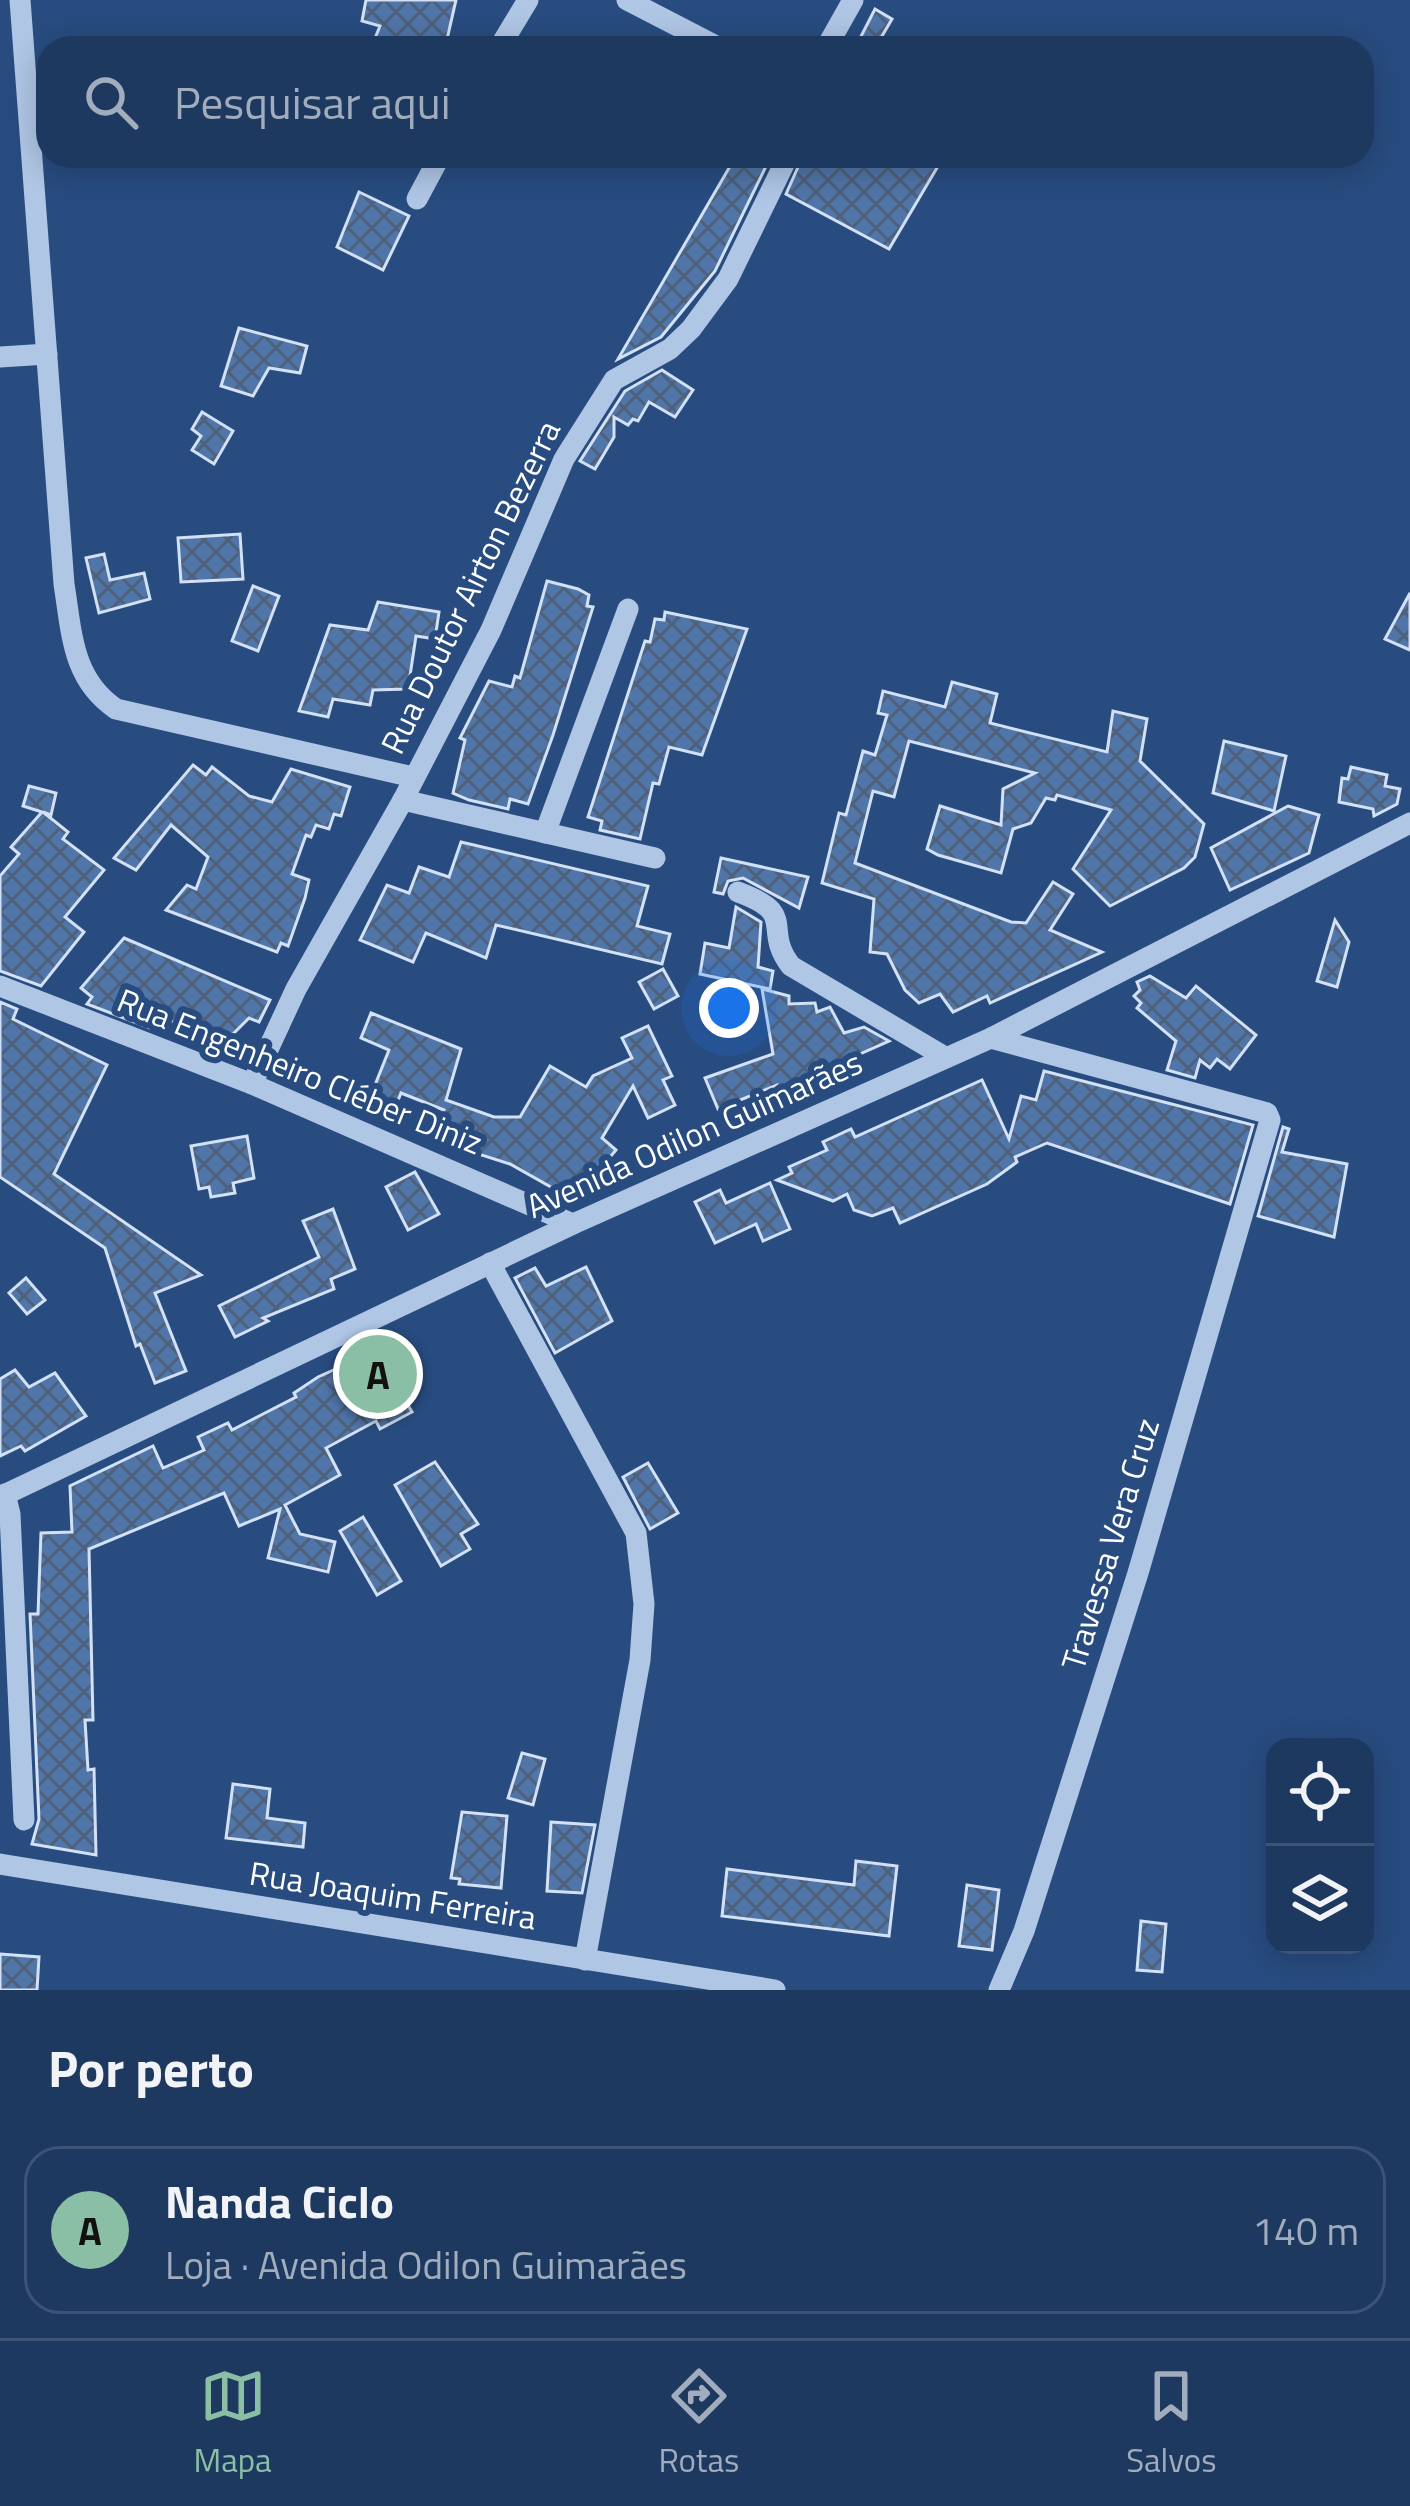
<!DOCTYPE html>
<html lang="pt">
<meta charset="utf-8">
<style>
body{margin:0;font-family:"Titillium Web",sans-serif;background:#2b4469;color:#f1f3f6}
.controls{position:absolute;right:36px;bottom:36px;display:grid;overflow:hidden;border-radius:24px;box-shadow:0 6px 30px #0003}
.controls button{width:108px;height:108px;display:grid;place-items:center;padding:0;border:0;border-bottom:3px solid #3c5375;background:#1e3960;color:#f1f3f6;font:60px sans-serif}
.you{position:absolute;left:729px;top:1008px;width:42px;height:42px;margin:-30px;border:9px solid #fff;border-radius:50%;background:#1a73e8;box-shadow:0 0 0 18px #1a73e833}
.badge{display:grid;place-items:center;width:78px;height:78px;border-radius:50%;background:#8abfa5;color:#111;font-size:39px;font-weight:700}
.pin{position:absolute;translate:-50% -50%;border:6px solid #fff;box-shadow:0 3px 12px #0006}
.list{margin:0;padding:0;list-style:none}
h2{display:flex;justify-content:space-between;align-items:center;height:156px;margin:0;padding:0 48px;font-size:51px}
h2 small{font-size:39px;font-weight:400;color:#a1acbd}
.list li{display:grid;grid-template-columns:78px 1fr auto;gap:36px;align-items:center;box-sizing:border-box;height:168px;margin:0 24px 24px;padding:0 24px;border:3px solid #3c5375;border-radius:36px}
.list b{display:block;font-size:45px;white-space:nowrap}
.list p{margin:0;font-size:39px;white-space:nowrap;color:#a1acbd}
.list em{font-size:39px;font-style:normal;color:#a1acbd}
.icon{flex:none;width:66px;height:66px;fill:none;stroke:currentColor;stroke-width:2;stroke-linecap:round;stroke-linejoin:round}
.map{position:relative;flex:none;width:1410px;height:1990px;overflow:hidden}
.search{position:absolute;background:#1e3960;box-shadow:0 6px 30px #0003;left:36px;right:36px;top:36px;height:132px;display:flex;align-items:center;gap:30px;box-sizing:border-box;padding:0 42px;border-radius:36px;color:#a1acbd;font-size:45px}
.sheet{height:348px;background:#1e3960}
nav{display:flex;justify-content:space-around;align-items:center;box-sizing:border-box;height:168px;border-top:3px solid #3c5375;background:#1e3960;font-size:33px;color:#a1acbd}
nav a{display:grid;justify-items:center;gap:6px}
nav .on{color:#8abfa5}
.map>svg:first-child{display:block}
.building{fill:url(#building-cross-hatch);stroke:#d2e1f5;stroke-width:3}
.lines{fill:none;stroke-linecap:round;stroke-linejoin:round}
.minor{stroke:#afc6e5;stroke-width:21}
.labels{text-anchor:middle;stroke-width:12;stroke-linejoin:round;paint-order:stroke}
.street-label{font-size:33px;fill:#fff;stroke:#284c80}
</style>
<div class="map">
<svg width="1410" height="1990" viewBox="0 0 1410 1990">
<defs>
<pattern id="building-cross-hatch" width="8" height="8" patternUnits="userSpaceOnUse" patternTransform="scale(3)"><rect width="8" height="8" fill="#5075a8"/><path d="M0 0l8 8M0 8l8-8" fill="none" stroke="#4e607a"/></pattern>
</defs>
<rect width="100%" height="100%" fill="#284c80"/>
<g class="building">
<path d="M366 0H456L445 48H371L380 26 362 21Z"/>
<path d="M875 9 892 19 875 48H855Z"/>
<path d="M736 156H771L715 271 661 337 618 359Z"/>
<path d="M803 156H944L889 249 786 194Z"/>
<path d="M359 192 409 216 383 270 337 247Z"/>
<path d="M239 328 307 346 300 373 269 368 253 396 221 386Z"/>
<path d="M662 370 693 390 675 417 649 402 638 421 633 419 628 425 614 417V437L595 469 580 461 625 391Z"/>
<path d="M202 412 233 431 214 464 192 450 201 436 192 429Z"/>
<path d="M240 534 243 579 181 582 178 538Z"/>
<path d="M104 554 110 580 144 573 150 599 99 613 86 558Z"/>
<path d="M547 581 578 589 589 595 587 606 593 607 553 735 528 804 510 799 508 809 469 800 453 793 465 740 460 738 489 681 512 687 515 676 520 678Z"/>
<path d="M253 586 279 596 258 651 232 641Z"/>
<path d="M1410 593V650L1385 639Z"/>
<path d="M378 602 439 612 435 639 416 636 408 689 373 690 370 705 333 699 328 717 299 711 330 625 368 630Z"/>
<path d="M665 612 747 629 702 755 669 747 659 784 653 783 640 839 600 830 602 821 588 817 645 641 650 642 655 619 664 620Z"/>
<path d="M952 682 997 694 990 723 1107 752 1113 711 1147 719 1140 761 1204 824 1195 857 1184 868 1110 906 1073 869 1111 810 1057 795 1055 800 1046 798 1031 823 1013 829 1001 873 938 855 927 849 940 806 1001 825 1003 789 1035 773 909 741 894 797 873 791 855 863 1011 922 1026 923 1053 882 1073 894 1050 930 1102 952 990 1003 987 996 953 1012 940 994 919 1003 905 990 887 954 870 952 874 899 822 883 839 813 846 815 863 751 875 755 887 715 878 713 883 691 945 707Z"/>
<path d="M1224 741 1286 756 1274 811 1213 793Z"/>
<path d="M193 765 206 775 212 767 249 796 272 802 291 769 350 787 341 816 334 814 329 829 316 825 311 837 306 835 292 874 309 880 305 898 288 946 281 943 277 952 166 910 187 885 196 889 208 857 171 825 136 870 114 858Z"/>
<path d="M1351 767 1387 775 1385 786 1400 789 1397 804 1374 816 1373 809 1339 802 1342 778 1348 779Z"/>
<path d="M29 786 56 793 51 815 43 812 68 832 63 839 104 870 65 917 84 932 41 986 0 971V876L19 854 11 847 42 812 23 806Z"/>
<path d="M1288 806 1319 815 1309 853 1230 890 1211 848Z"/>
<path d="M461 842 648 886 637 926 670 934 662 964 496 925 486 958 426 933 413 962 360 940 387 885 409 893 419 867 449 877Z"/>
<path d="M721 858 808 877 799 908 743 878 728 881 723 894 714 892Z"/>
<path d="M736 907 761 922 758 967 773 971 770 989 700 974 705 943 729 948Z"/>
<path d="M1335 920 1349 942 1337 987 1317 981Z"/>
<path d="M124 938 270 1000 259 1022 249 1018 225 1042 154 1014 150 1028 87 1004 92 997 81 988Z"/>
<path d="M663 969 678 996 654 1009 639 982Z"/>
<path d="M1150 976 1186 998 1196 986 1256 1035 1230 1069 1217 1059 1210 1068 1200 1060 1195 1078 1167 1070 1176 1041 1137 1008 1141 1003 1134 996 1140 990 1137 982Z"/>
<path d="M762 989 789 996V1004L815 1003 817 1012 830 1007 844 1033 864 1027 889 1041 824 1070 826 1079 778 1092 777 1085 718 1109 705 1078 773 1054Z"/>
<path d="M0 1002 17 1009 13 1019 107 1065 54 1174 201 1275 155 1293 186 1371 155 1383 140 1344 136 1346 105 1248 0 1177Z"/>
<path d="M371 1013 461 1049 446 1100 494 1117H520L550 1066 586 1087 593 1076 632 1058 622 1038 648 1026 672 1076 663 1080 675 1105 648 1118 633 1086 602 1138 616 1150 574 1200 510 1164 435 1140 444 1110 401 1093 390 1120 365 1110 389 1050 361 1038Z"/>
<path d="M1044 1071 1253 1125 1230 1204 1047 1143 1015 1157 1017 1162 987 1184 900 1223 893 1208 872 1216 854 1210 847 1194 833 1201 777 1180 792 1173 789 1167 827 1150 823 1142 851 1129 855 1137 982 1080 1009 1139 1021 1096 1036 1100Z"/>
<path d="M1283 1127 1289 1129 1282 1152 1347 1164 1334 1237 1258 1216Z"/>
<path d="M247 1136 254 1178 233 1183 235 1193 211 1197 209 1187 199 1189 191 1146Z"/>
<path d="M415 1172 439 1214 408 1230 386 1187Z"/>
<path d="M770 1183 790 1229 763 1241 756 1224 715 1243 695 1202 720 1190 726 1203Z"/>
<path d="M333 1209 355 1269 331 1279 334 1289 263 1318 268 1321 235 1337 219 1306 319 1257 303 1221Z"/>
<path d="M586 1267 612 1321 555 1353 515 1278 535 1268 546 1286Z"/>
<path d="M26 1278 45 1300 27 1314 9 1293Z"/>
<path d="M376 1351 412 1412 380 1429 376 1421 326 1448 340 1475 285 1505 300 1534 335 1542 328 1572 268 1558 280 1509 239 1526 224 1493 89 1549 93 1720H85L88 1770 94 1769 96 1855 32 1844 39 1819 30 1614H38L41 1533 72 1532 70 1486 153 1446 163 1468 204 1450 198 1437 228 1423 232 1430 296 1397 294 1393 318 1377Z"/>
<path d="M15 1370 29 1387 55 1373 86 1416 25 1451 21 1446 0 1456V1379Z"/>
<path d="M435 1462 478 1524 461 1534 470 1549 441 1566 395 1485Z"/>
<path d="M648 1463 678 1513 650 1529 623 1477Z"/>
<path d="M363 1517 401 1581 377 1595 340 1531Z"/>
<path d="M522 1753 545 1759 533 1805 508 1798Z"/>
<path d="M233 1784 270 1789 267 1818 305 1823 303 1847 226 1838Z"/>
<path d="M462 1812 507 1816 501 1888 459 1884 460 1879 451 1878Z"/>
<path d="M551 1822 595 1825 582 1893 547 1891Z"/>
<path d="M856 1861 897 1866 889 1936 722 1916 727 1869 854 1885Z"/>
<path d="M967 1885 999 1890 992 1950 959 1946Z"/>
<path d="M1141 1921 1166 1924 1162 1972 1137 1970Z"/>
<path d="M0 1954 39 1957 37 1990H0Z"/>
</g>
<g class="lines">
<g class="minor">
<path d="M20 0 64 584C72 634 72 679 116 709L413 777"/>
<path d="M627 0 720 48"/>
<path d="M499 48 528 0"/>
<path d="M826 48 853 0"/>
<path d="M417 199 440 156"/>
<path d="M0 357 47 354"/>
<path d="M403 800 655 858"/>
<path d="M545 833 628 609"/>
<path d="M738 892C800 915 761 927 791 966L945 1057"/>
<path d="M0 986 252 1084 573 1224"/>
<path d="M991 1038 1267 1113 1270 1120 1138 1573 1024 1931 999 1990"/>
<path d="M252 1084 296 989 403 800 491 630 564 459 614 380 670 349 691 329 728 279 788 156"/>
<path d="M490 1263 636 1533 644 1604 640 1660 585 1960"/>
<path d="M5 1494 10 1514 24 1820"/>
<path d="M0 1497 573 1224 991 1038 1410 823"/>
<path d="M0 1864 775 1990"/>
</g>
</g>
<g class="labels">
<g class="street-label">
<text transform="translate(470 587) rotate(-64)" y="12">Rua Doutor Airton Bezerra</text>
<text transform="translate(300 1071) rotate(22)" y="12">Rua Engenheiro Cléber Diniz</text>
<text transform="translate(694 1134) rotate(-24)" y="12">Avenida Odilon Guimarães</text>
<text transform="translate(1110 1544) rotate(-73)" y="12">Travessa Vera Cruz</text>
<text transform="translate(393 1895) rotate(9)" y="12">Rua Joaquim Ferreira</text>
</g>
</g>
</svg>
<div class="controls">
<button><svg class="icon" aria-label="locate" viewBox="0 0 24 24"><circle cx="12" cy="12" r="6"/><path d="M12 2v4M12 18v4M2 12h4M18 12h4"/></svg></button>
<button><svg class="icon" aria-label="layers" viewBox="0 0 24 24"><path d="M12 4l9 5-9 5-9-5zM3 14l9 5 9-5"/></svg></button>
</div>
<div class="you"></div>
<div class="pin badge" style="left:378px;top:1374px">A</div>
<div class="search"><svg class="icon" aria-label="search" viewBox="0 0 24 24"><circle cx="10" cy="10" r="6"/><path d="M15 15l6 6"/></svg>Pesquisar aqui</div>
</div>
<section class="sheet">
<h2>Por perto<small></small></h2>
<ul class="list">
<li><span class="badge">A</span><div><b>Nanda Ciclo</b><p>Loja · Avenida Odilon Guimarães</p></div><em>140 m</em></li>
</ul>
</section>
<nav>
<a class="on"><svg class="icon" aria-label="map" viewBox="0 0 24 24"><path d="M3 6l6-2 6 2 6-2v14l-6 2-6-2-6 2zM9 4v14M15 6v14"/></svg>Mapa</a>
<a><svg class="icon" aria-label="directions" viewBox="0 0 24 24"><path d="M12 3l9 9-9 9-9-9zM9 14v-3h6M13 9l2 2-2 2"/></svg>Rotas</a>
<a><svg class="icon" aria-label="saved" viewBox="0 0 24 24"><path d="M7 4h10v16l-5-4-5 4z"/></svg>Salvos</a>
</nav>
